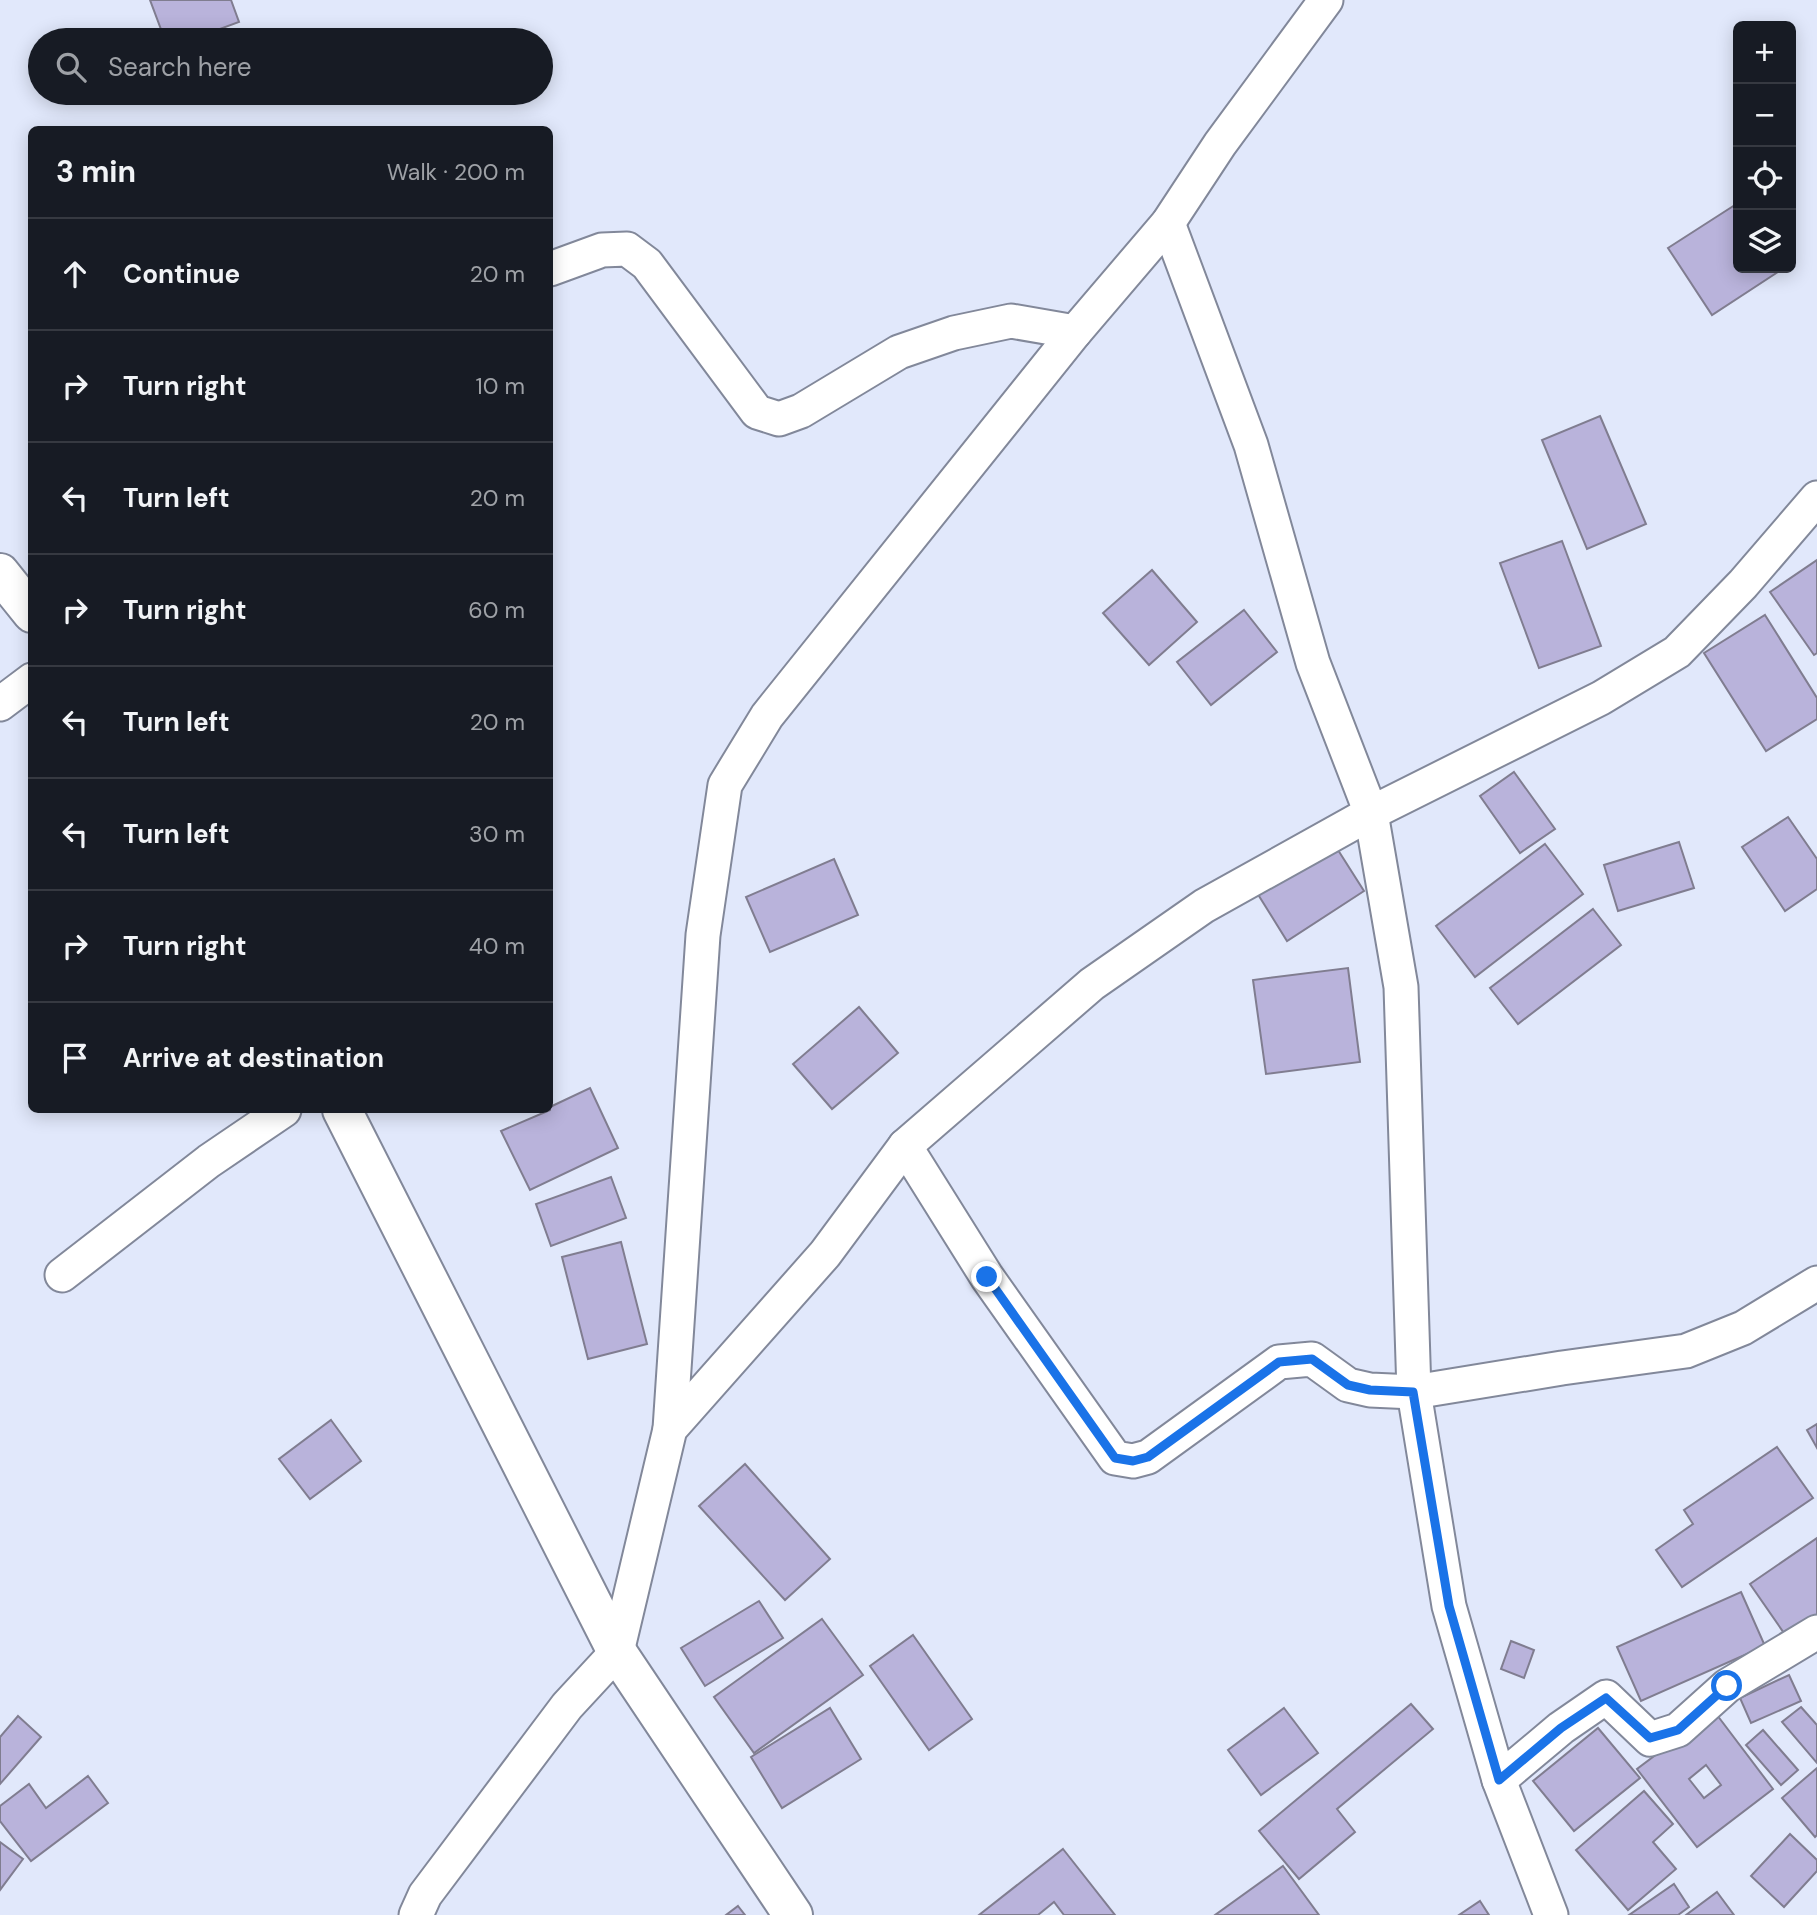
<!DOCTYPE html>
<meta charset="utf-8">
<style>
body{margin:0;font-family:"DM Sans",sans-serif;background:#242831;color:#f1f3f6}
.controls{position:absolute;right:21px;top:21px;display:grid;overflow:hidden;border-radius:10px;box-shadow:0 4px 18px #0003}
.controls button{width:63px;height:63px;display:grid;place-items:center;padding:0;border:0;border-bottom:2px solid #363941;background:#171b24;color:#f1f3f6;font:35px sans-serif}
.stop{position:absolute;width:21px;height:21px;margin:-16px;border:5px solid #1a73e8;border-radius:50%;background:#fff}
.stop.end{background:#1a73e8;border-color:#fff;box-shadow:0 2px 7px #0008}
.list{margin:0;padding:0;list-style:none}
h2{display:flex;justify-content:space-between;align-items:center;height:91px;margin:0;padding:0 28px;font-size:30px}
h2 small{font-size:23px;font-weight:400;color:#9ea1a6}
.list li{display:grid;grid-template-columns:46px 1fr auto;gap:21px;align-items:center;box-sizing:border-box;height:112px;padding:0 28px;border-top:2px solid #363941}
.list b{display:block;font-size:26px;white-space:nowrap}
.list em{font-size:23px;font-style:normal;color:#9ea1a6}
.icon{flex:none;width:38px;height:38px;fill:none;stroke:currentColor;stroke-width:2;stroke-linecap:round;stroke-linejoin:round}
.map{position:relative;flex:none;width:1817px;height:1915px;overflow:hidden}
.search{position:absolute;background:#171b24;box-shadow:0 4px 18px #0003;left:28px;top:28px;width:525px;height:77px;display:flex;align-items:center;gap:18px;box-sizing:border-box;padding:0 24px;border-radius:38px;color:#9ea1a6;font-size:26px}
.panel{position:absolute;background:#171b24;box-shadow:0 4px 18px #0003;left:28px;top:126px;width:525px;height:987px;border-radius:10px}
.map>svg:first-child{display:block}
.building{fill:#b9b3db;stroke:#807d90;stroke-width:2;fill-rule:evenodd}
.lines{fill:none;stroke-linecap:round;stroke-linejoin:round}
.minor-casing{stroke:#82889a;stroke-width:37}
.tertiary-casing{stroke:#82889a;stroke-width:42}
.minor{stroke:#fff;stroke-width:33}
.tertiary{stroke:#fff;stroke-width:38}
.route{stroke:#1a73e8;stroke-width:9}
</style>
<div class="map">
<svg width="1817" height="1915" viewBox="0 0 1817 1915">
<rect width="100%" height="100%" fill="#e1e8fb"/>
<g class="building">
<path d="M150 0H231L239 22 190 40H165Z"/>
<path d="M1738 203V268H1784L1712 315 1668 248Z"/>
<path d="M1600 416 1646 524 1587 549 1542 440Z"/>
<path d="M1562 541 1601 646 1539 668 1500 563Z"/>
<path d="M1817 560V653L1814 655 1770 592Z"/>
<path d="M1152 570 1197 622 1149 665 1103 613Z"/>
<path d="M1244 610 1277 652 1211 705 1177 662Z"/>
<path d="M1765 615 1817 698V719L1766 751 1704 653Z"/>
<path d="M1514 772 1555 829 1520 853 1480 796Z"/>
<path d="M1788 817 1817 859V889L1785 911 1742 847Z"/>
<path d="M1331 839 1364 891 1287 941 1254 888Z"/>
<path d="M1679 842 1694 888 1618 911 1604 865Z"/>
<path d="M1545 844 1583 894 1475 977 1436 926Z"/>
<path d="M834 859 858 915 770 952 746 897Z"/>
<path d="M1593 909 1621 945 1518 1024 1490 988Z"/>
<path d="M1348 968 1360 1062 1266 1074 1253 980Z"/>
<path d="M859 1007 898 1053 832 1109 793 1064Z"/>
<path d="M590 1088 618 1148 530 1190 501 1131 550 1110V1107Z"/>
<path d="M611 1177 626 1218 551 1246 536 1204Z"/>
<path d="M621 1242 647 1344 588 1359 562 1257Z"/>
<path d="M331 1420 361 1461 310 1499 279 1459Z"/>
<path d="M1817 1424V1448L1807 1430Z"/>
<path d="M1777 1447 1813 1498 1682 1587 1656 1550 1693 1524 1684 1510Z"/>
<path d="M745 1464 830 1559 785 1600 699 1506Z"/>
<path d="M1817 1538V1615L1786 1636 1750 1584Z"/>
<path d="M1741 1592 1765 1646 1641 1701 1617 1647Z"/>
<path d="M759 1601 783 1638 705 1686 681 1648Z"/>
<path d="M822 1619 863 1675 754 1753 714 1697Z"/>
<path d="M913 1635 972 1719 929 1750 870 1666Z"/>
<path d="M1511 1641 1534 1650 1524 1678 1501 1669Z"/>
<path d="M1789 1675 1801 1701 1751 1723 1740 1698Z"/>
<path d="M1411 1704 1433 1729 1337 1809 1355 1832 1299 1879 1259 1831Z"/>
<path d="M1801 1707 1817 1725V1763L1782 1722Z"/>
<path d="M830 1708 861 1759 782 1808 751 1757Z"/>
<path d="M1284 1708 1318 1753 1261 1795 1228 1750Z"/>
<path d="M1714 1711 1773 1789 1697 1847 1637 1769ZM1706 1765 1721 1785 1704 1798 1689 1779Z"/>
<path d="M18 1716 41 1737 0 1784V1737Z"/>
<path d="M1598 1728 1640 1778 1574 1831 1533 1781Z"/>
<path d="M1763 1730 1798 1770 1781 1785 1746 1745Z"/>
<path d="M1817 1768V1835L1815 1837 1782 1798Z"/>
<path d="M88 1776 108 1803 31 1861 0 1821V1806L29 1784 46 1808Z"/>
<path d="M1644 1791 1673 1824 1653 1842 1676 1869 1628 1910 1576 1850Z"/>
<path d="M1790 1834 1817 1860V1871L1784 1907 1751 1876Z"/>
<path d="M0 1842 23 1859 0 1890Z"/>
<path d="M1063 1849 1115 1915H1064L1054 1902 1038 1915H979Z"/>
<path d="M1283 1866 1319 1915H1215Z"/>
<path d="M1674 1884 1689 1907 1678 1915H1629Z"/>
<path d="M1717 1892 1734 1915H1686Z"/>
<path d="M1480 1901 1489 1915H1459Z"/>
<path d="M738 1906 745 1915H726Z"/>
</g>
<g class="lines">
<defs>
<g id="minor">
<path d="M1168 223 1251 445 1313 663 1371 813 1401 987 1414 1392 1449 1606 1499 1780 1551 1915"/>
<path d="M550 269 602 250 627 249 647 264 757 412 779 419 801 411 899 352 954 333 1011 321 1075 332"/>
<path d="M0 704 32 680"/>
<path d="M905 1146 987 1277 1115 1458 1133 1461 1148 1457 1279 1362 1312 1359 1348 1385 1370 1390 1414 1392 1562 1368 1686 1351 1743 1328 1817 1283"/>
<path d="M62 1275 209 1161 284 1110"/>
<path d="M670 1429 703 935 725 785 767 716 1075 332 1168 223 1220 144 1326 0"/>
<path d="M1499 1780 1561 1728 1606 1697 1650 1739 1678 1730 1727 1686 1817 1632"/>
<path d="M416 1915 425 1895 567 1706 617 1652 670 1429 825 1254 905 1146 1092 984 1204 906 1371 813 1601 698 1677 652 1743 584 1817 498"/>
</g>
<g id="tertiary">
<path d="M0 573 32 613"/>
<path d="M342 1110 617 1652 793 1915"/>
</g>
</defs>
<use href="#minor" class="minor-casing"/>
<use href="#tertiary" class="tertiary-casing"/>
<use href="#minor" class="minor"/>
<use href="#tertiary" class="tertiary"/>
</g>
<g class="lines">
<path class="route" d="M987 1277 1115 1458 1133 1461 1148 1457 1279 1362 1312 1359 1348 1385 1370 1390 1413 1392 1449 1606 1499 1780 1561 1728 1606 1698 1650 1738 1678 1730 1727 1686"/>
</g>
</svg>
<div class="controls">
<button>+</button>
<button>−</button>
<button><svg class="icon" aria-label="locate" viewBox="0 0 24 24"><circle cx="12" cy="12" r="6"/><path d="M12 2v4M12 18v4M2 12h4M18 12h4"/></svg></button>
<button><svg class="icon" aria-label="layers" viewBox="0 0 24 24"><path d="M12 4l9 5-9 5-9-5zM3 14l9 5 9-5"/></svg></button>
</div>
<div class="stop" style="left:1727px;top:1686px"></div>
<div class="stop end" style="left:987px;top:1277px"></div>
<div class="search"><svg class="icon" aria-label="search" viewBox="0 0 24 24"><circle cx="10" cy="10" r="6"/><path d="M15 15l6 6"/></svg>Search here</div>
<section class="panel">
<h2>3 min<small>Walk · 200 m</small></h2>
<ul class="list">
<li><svg class="icon" aria-label="ahead" viewBox="0 0 24 24"><path d="M12 20V5M6 11l6-6 6 6"/></svg><div><b>Continue</b></div><em>20 m</em></li>
<li><svg class="icon" aria-label="right" viewBox="0 0 24 24"><path d="M7 20v-9h11M14 6l5 5-5 5"/></svg><div><b>Turn right</b></div><em>10 m</em></li>
<li><svg class="icon" aria-label="left" viewBox="0 0 24 24"><path d="M17 20v-9H6M10 6l-5 5 5 5"/></svg><div><b>Turn left</b></div><em>20 m</em></li>
<li><svg class="icon" aria-label="right" viewBox="0 0 24 24"><path d="M7 20v-9h11M14 6l5 5-5 5"/></svg><div><b>Turn right</b></div><em>60 m</em></li>
<li><svg class="icon" aria-label="left" viewBox="0 0 24 24"><path d="M17 20v-9H6M10 6l-5 5 5 5"/></svg><div><b>Turn left</b></div><em>20 m</em></li>
<li><svg class="icon" aria-label="left" viewBox="0 0 24 24"><path d="M17 20v-9H6M10 6l-5 5 5 5"/></svg><div><b>Turn left</b></div><em>30 m</em></li>
<li><svg class="icon" aria-label="right" viewBox="0 0 24 24"><path d="M7 20v-9h11M14 6l5 5-5 5"/></svg><div><b>Turn right</b></div><em>40 m</em></li>
<li><svg class="icon" aria-label="arrive" viewBox="0 0 24 24"><path d="M6 21V4h12l-3 4 3 4H6"/></svg><div><b>Arrive at destination</b></div></li>
</ul>
</section>
</div>
